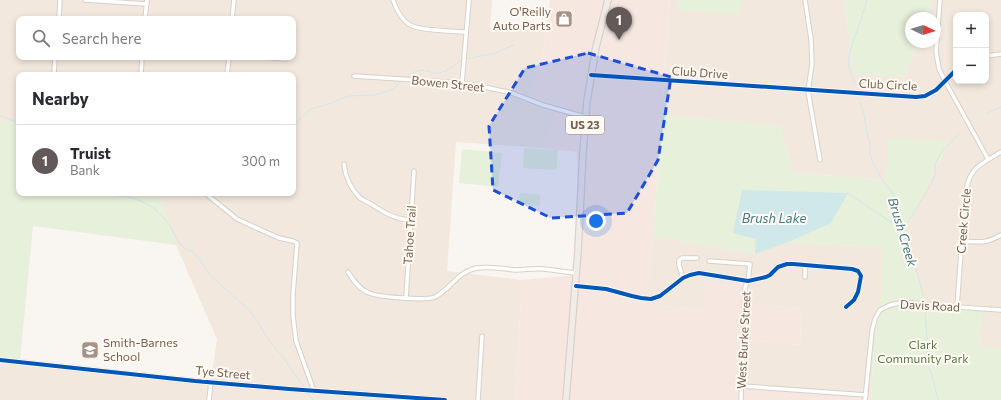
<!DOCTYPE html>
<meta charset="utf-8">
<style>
body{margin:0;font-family:Commissioner,sans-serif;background:#f2f2f3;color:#2b2b33}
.controls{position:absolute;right:12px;top:12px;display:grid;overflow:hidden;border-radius:8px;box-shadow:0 2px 6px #0003}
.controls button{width:36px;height:36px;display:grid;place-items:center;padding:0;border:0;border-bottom:1px solid #e1e1e2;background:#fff;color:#2b2b33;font:20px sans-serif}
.compass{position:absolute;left:905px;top:12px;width:36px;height:36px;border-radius:50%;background:#fff;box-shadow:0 2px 6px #0003;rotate:94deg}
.you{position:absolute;left:596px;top:221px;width:14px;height:14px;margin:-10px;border:3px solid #fff;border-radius:50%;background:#1a73e8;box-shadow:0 0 0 6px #1a73e833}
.badge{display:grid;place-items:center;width:26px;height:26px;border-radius:50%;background:#625958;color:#fff;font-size:13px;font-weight:700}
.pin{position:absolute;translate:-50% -33px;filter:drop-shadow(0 1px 2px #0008)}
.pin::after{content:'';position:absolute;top:21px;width:14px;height:12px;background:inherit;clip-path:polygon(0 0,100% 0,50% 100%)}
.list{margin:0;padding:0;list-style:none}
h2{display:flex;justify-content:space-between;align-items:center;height:52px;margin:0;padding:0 16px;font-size:17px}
h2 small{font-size:13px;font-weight:400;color:#7c7c81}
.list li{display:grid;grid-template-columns:26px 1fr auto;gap:12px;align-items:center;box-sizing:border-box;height:72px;padding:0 16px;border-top:1px solid #e1e1e2}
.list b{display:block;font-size:15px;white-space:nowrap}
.list p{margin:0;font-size:13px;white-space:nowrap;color:#7c7c81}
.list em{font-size:13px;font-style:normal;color:#7c7c81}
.icon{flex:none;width:22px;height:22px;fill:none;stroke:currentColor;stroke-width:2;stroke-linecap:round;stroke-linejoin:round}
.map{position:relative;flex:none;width:1001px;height:400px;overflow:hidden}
.search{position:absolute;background:#fff;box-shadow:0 2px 6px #0003;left:16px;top:16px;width:280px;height:44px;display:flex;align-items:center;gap:10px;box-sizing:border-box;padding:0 14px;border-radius:8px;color:#7c7c81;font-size:15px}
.panel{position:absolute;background:#fff;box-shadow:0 2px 6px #0003;left:16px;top:72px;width:280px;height:124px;border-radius:8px}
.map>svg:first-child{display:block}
.residential{fill:#f2e8de;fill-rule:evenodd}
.commercial{fill:#f6e8e1}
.green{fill:#e7f0db}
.water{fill:#d0e8ea}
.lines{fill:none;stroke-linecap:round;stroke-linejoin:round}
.stream{stroke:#d0e8ea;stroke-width:1}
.minor-casing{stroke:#d7d1cb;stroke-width:5.5}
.tertiary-casing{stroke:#d7d1cb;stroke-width:6}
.trunk-casing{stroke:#dad1cc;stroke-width:8}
.minor{stroke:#fefefd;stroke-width:3.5}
.tertiary{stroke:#fefefd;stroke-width:4}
.trunk{stroke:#f2ece8;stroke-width:5.5}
.cycleway-casing{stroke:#fffaf3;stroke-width:6}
.cycleway{stroke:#0057b8;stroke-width:4}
.marked{fill:#1d4ed8;fill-opacity:0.2;stroke:#1d4ed8;stroke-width:3;stroke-dasharray:8 5;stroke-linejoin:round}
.labels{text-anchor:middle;stroke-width:4;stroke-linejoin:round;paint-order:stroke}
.shield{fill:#fffaf3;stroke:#a28b7f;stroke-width:1}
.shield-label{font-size:11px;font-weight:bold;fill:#7a5c4d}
.poi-label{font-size:12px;fill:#7a5c4d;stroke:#fffaf3;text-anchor:end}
.street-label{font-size:12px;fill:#7a5c4d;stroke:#fffaf3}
.park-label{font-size:12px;fill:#537a41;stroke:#fffaf3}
.water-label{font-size:13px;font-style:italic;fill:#437c86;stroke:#fffaf3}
</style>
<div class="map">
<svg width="1001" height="400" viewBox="0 0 1001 400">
<rect width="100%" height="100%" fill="#f9f5f0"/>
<g class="residential">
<path d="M0 0H492L490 28H546L543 53 529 96 558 106 543 148 456 142 447 271 522 280 515 400H0V357L211 380 217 339 176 245 159 193H293V75H19V123L1 121 0 128ZM19 19H293V57H19Z"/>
<path d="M670 0H844L854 74 905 77 918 42H935V18H927L933 0H1001V349L979 347 982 306 925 302 902 235 948 143 887 181 876 179 793 173 780 126 662 115ZM956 15H986V81H956Z"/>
<path d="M653 236 755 254 786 243 882 247 881 313 877 323 873 359 871 395 741 387 745 340 800 345 802 308 745 304 703 309 646 305Z"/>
</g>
<path class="commercial" d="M550 0H670L653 236 647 305 703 309 705 281 746 284 745 304 802 308 800 345 745 340 741 387 871 395V400H515L522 280 573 275 578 190 577 152 543 148 558 106 529 96 543 53Z"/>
<g class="green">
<path d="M678 0H742L741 15 678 10Z"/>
<path d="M844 0H933L927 18H911V42H918L905 77 854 74Z"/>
<path d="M662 115 780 126 793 173 876 179 886 181 888 138 948 142 902 235 925 302 903 301 894 306 905 302 957 307 982 306 979 347 1001 349V400H871L873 359 877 323 881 313 882 247 786 243 755 254 653 236Z"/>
<path d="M1 121 19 123V193H159L176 245 33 226 20 360 0 357V128Z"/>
<path d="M524 148 558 150 556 170 523 168Z"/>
<path d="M462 149 502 153 498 187 459 183Z"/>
<path d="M520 193 540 195 539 206 519 204Z"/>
</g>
<path class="water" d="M742 190 848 193 831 223 786 243 755 254 756 239 733 233Z"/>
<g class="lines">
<g class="stream">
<path d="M466 59 496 53 501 50 514 45"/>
<path d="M407 77C412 72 420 69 427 71 431 72 434 74 439 73 447 72 454 65 461 61"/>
<path d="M855 84 848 64 849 56 852 45 857 31 862 16 867 0"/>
<path d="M860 102 864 114 867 133 870 145V155L872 161 883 181 891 191 894 196 898 212 900 224 917 272 923 295"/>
<path d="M988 113 1001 107"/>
<path d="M0 116 19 123"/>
<path d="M293 126 308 111 314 108 326 105 349 96 373 95 379 94 391 90 399 84"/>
<path d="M108 193 118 196 130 197 141 201 152 207 161 215 169 224 178 241 181 245 186 249 192 251 196 256 200 260 210 275 251 312 258 322 267 338 283 357 293 372 305 388"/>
<path d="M848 193 902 230"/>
<path d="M903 230 931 184 935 175V165L940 155 944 149 960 133"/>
<path d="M925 312 927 339 926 362"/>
<path d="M929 368 932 375 938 400"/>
<path d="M307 393 313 400"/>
</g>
<defs>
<g id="minor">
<path d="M85 0 147 4"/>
<path d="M393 0C396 9 402 20 410 25 420 31 454 31 466 32"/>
<path d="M805 0 811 39 812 64 808 91 820 160"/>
<path d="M940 0 936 52 939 69 945 81 988 159"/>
<path d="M59 19 60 0"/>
<path d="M145 19 147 0"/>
<path d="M232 19 234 0"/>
<path d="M986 56 1001 54"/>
<path d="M262 57 285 59"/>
<path d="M54 75 55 57"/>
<path d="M141 75 142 57"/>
<path d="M227 75 229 57"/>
<path d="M591 75 916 97 925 96 936 90 956 70"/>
<path d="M354 76 462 83 480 86 512 93 543 105 585 117"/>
<path d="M462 83 469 0"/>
<path d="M344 164C345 176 351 189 360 198 363 200 367 202 371 204 385 213 394 219 411 220"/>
<path d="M205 193 237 219 261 230 279 238 293 241 297 243 293 294V316L296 341 314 391"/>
<path d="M962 241C980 242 985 244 1001 235"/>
<path d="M709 261 750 264 748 281 745 287 741 400"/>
<path d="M348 272C353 280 359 289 369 293 379 297 426 301 435 297 451 289 458 271 477 268 490 266 503 269 516 270 525 270 534 268 543 269 554 270 565 272 576 273"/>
<path d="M805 277V265"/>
<path d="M683 278 679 265V260L682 258H697"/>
<path d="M576 286 606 289 632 296 641 298 651 299 660 296 683 278 690 275 699 273 748 281 766 277 770 275 778 267 787 264H793L852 269 858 271 861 276 858 292 854 300 846 307"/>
<path d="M406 298 414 171"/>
<path d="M957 307 965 197C968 168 979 165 1001 152"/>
<path d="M742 386 866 395"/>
<path d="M209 400 211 382"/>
<path d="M478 400 482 336"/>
<path d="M865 400 872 331 875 319 880 310 890 305 905 302 944 306 1001 310"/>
</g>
<path id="tertiary" d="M0 360 195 381 289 389 445 400"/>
<path id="trunk" d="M566 400 578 251 583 152 587 101 596 47 608 0"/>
</defs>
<use href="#minor" class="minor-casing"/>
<use href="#tertiary" class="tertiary-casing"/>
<use href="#trunk" class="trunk-casing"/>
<use href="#minor" class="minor"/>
<use href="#tertiary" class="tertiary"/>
<use href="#trunk" class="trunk"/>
<defs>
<g id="cycleway">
<path d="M591 75 916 97 925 96 936 90 956 70"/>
<path d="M576 286 606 289 632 296 641 298 651 299 660 296 683 278 690 275 699 273 748 281 766 277 770 275 778 267 787 264H793L852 269 858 271 861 276 858 292 854 300 846 307"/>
<path d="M0 360 195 381 289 389 445 400"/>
</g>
</defs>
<use href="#cycleway" class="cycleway-casing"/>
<use href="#cycleway" class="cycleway"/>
</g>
<path class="marked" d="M588 53 671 77 658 160 627 213 551 218 493 190 489 126 525 68Z"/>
<defs>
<symbol id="shop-square" viewBox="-11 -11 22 22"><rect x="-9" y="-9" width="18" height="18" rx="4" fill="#a69286" stroke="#fffaf3"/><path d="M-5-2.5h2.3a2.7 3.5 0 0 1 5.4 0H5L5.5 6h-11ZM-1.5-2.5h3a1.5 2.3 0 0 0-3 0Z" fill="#fff"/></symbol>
<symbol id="school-square" viewBox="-11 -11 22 22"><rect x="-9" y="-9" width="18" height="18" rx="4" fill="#a69286" stroke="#fffaf3"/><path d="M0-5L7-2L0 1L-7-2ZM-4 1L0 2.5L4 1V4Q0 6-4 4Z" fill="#fff"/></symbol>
</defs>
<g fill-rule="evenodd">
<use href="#shop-square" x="554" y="9" width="20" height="20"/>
<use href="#school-square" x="80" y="340" width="20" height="20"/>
</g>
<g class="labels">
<rect class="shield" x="566" y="116" width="38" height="18" rx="3"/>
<g class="shield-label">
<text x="585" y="129">US 23</text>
</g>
<g class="poi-label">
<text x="551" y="16">O'Reilly<tspan x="551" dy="14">Auto Parts</tspan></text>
<text x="103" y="347" text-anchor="start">Smith-Barnes<tspan x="103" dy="14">School</tspan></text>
</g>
<g class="street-label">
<text transform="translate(700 73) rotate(4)" y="4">Club Drive</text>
<text transform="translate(448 84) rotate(6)" y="4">Bowen Street</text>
<text transform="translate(888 85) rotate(3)" y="4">Club Circle</text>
<text transform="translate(964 221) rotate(-85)" y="4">Creek Circle</text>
<text transform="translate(410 235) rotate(-86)" y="4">Tahoe Trail</text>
<text transform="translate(930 306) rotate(3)" y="4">Davis Road</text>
<text transform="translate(744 340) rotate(-87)" y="4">West Burke Street</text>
<text transform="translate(223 373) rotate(5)" y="4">Tye Street</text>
</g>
<g class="park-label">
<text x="923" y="349">Clark<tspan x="923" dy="14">Community Park</tspan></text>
</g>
<g class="water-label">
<text x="774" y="223">Brush Lake</text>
<text transform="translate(903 232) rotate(73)" y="5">Brush Creek</text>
</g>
</g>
</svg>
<div class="controls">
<button>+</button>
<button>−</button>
</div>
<svg class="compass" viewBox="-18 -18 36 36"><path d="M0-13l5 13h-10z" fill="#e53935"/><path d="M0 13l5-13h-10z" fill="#7c7c81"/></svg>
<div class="you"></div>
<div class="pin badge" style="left:619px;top:40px">1</div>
<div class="search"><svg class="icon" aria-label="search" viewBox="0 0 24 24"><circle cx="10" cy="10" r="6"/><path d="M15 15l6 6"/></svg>Search here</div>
<section class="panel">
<h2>Nearby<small></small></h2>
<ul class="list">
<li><span class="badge">1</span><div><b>Truist</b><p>Bank</p></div><em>300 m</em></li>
</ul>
</section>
</div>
